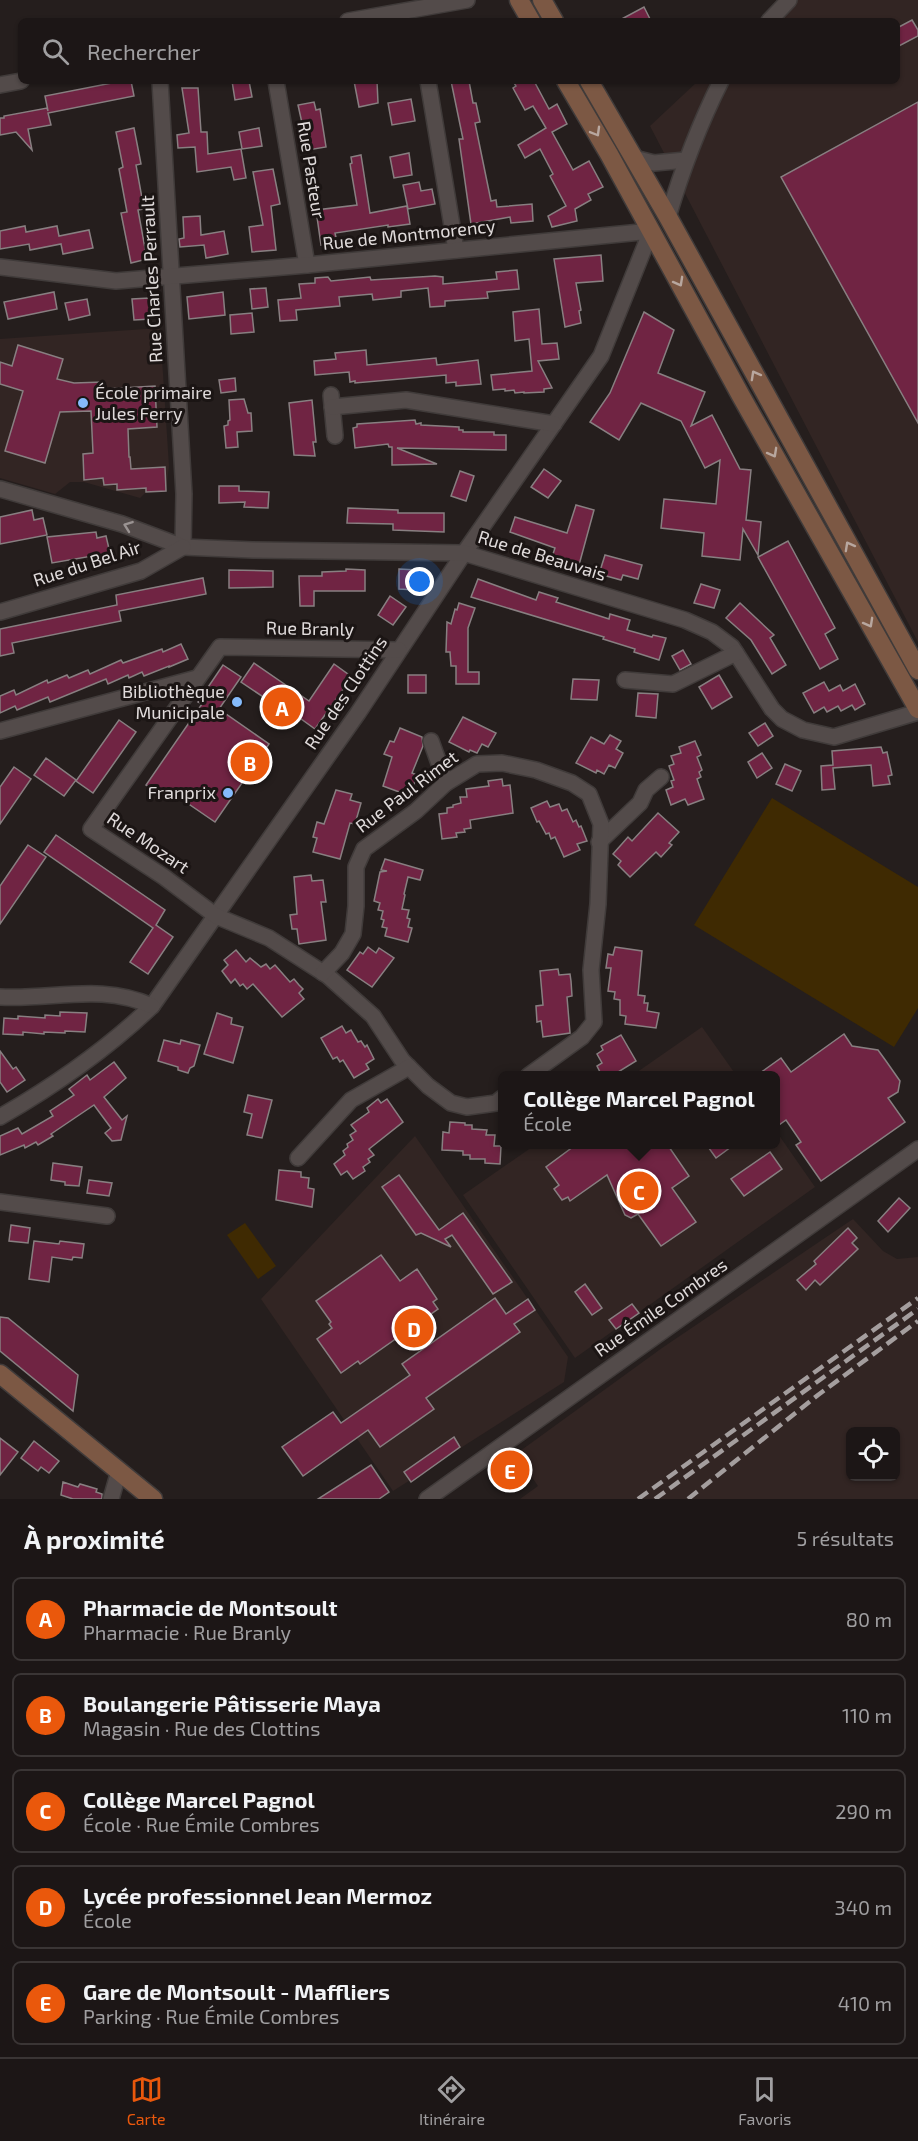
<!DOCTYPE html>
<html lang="fr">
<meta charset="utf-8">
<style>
body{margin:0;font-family:"Exo 2",sans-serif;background:#292323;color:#f1f3f6}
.controls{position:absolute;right:18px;bottom:18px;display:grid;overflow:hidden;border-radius:9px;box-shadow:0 2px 4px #0004}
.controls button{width:54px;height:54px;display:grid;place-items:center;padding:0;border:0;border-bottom:2px solid #3a3535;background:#1c1616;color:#f1f3f6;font:30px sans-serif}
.you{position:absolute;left:420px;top:582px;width:21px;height:21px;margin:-15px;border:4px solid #fff;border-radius:50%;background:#1a73e8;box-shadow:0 0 0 9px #1a73e833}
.badge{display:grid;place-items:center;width:39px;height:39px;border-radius:50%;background:#ea580c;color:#fff;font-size:20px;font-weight:700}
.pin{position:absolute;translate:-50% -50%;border:3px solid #fff;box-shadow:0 2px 6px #0006}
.popup{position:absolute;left:498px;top:1071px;width:282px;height:78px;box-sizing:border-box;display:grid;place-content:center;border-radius:9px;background:#1c1616;filter:drop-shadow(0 2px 4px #0005);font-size:20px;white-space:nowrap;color:#a09fa1}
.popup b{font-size:22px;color:#f1f3f6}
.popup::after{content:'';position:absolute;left:50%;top:100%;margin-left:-12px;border:12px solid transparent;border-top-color:#1c1616}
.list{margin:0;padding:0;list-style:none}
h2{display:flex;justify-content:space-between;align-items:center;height:78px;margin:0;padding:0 24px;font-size:26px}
h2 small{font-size:20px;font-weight:400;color:#a09fa1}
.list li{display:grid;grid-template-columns:39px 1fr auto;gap:18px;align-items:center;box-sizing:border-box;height:84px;margin:0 12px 12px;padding:0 12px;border:2px solid #3a3535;border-radius:9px}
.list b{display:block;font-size:22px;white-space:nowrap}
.list p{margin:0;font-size:20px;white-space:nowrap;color:#a09fa1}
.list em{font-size:20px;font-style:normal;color:#a09fa1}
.icon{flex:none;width:33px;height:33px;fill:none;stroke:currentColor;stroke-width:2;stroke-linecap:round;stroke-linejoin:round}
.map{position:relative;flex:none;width:918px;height:1499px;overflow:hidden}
.search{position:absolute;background:#1c1616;box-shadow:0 2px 4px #0004;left:18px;right:18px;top:18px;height:66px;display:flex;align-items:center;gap:15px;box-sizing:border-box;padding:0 21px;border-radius:9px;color:#a09fa1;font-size:22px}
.sheet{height:558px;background:#1c1616}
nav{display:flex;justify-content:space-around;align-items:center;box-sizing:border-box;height:84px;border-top:2px solid #3a3535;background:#1c1616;font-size:16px;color:#a09fa1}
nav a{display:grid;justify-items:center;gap:3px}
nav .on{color:#ea580c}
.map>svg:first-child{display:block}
.built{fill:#322523;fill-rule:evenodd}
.green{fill:#3f2a02}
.building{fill:#702443;stroke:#887f81;stroke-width:1.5}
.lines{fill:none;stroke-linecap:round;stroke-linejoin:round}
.street-casing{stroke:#403b3a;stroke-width:18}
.secondary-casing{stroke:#403b3a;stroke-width:21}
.street{stroke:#534b4a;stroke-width:15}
.secondary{stroke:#7c5844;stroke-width:18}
.rail{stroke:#a49e9e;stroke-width:4.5;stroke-dasharray:12 6;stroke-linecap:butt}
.oneway{stroke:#b8a79f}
.oneway2{stroke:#9a9392}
.poi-dot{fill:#85bbfb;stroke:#1b1514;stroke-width:2}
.labels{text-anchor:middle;stroke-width:6;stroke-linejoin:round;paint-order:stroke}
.street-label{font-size:18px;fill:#e0dbdb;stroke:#1b1514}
.poi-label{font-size:18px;fill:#e0dbdb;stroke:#1b1514;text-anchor:end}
</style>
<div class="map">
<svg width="918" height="1499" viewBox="0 0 918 1499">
<rect width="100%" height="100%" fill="#251e1d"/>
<g class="built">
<path d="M786 0H918V642L650 126 698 81H897V21H763Z"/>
<path d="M160 328 169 466 166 491 146 492 140 498 84 482H70L55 494 0 478V339Z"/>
<path d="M702 1027 736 1075H633Z"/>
<path d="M776 1131 815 1187 575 1358 463 1195 535 1145 776 1144Z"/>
<path d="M415 1136 568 1357 564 1382 393 1491 261 1299Z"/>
<path d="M853 1219 883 1251 897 1259 918 1257V1499H520L538 1486 516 1454 662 1348ZM850 1432H896V1476H850Z"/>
</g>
<g class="green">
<path d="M772 798 918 887V1008L894 1047 694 925Z"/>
<path d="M245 1223 276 1266 258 1279 227 1235Z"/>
</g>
<g class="building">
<path d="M644 7 651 21H618Z"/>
<path d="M912 20 918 30V36L897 47V28Z"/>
<path d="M122 81H131L134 96 48 113 51 125 28 129 32 150 16 132 0 135V118H4V116L47 108 48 111 45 96Z"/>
<path d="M232 81H249L252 97 235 100Z"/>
<path d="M354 81H377L378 103 359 107Z"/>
<path d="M451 81H469L473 103H476L480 122 475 123 491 201 496 200 497 207 532 204 533 221 511 223 510 217 471 224 459 139H463Z"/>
<path d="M513 81H534L549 109 557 104 567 124 552 132 573 170 589 161 603 187 588 194 591 200 575 209 577 221 552 227 548 216 566 206 550 176 553 174 540 149 525 158 518 145 546 128 533 106 525 110 513 88 516 86Z"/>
<path d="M182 88H198L201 132H207L208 154 241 149 246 178 234 180 231 167 197 172 195 147 178 148 177 135 189 133Z"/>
<path d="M411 99 415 121 392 125 388 103Z"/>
<path d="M314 102 316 110 320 109 326 147 308 150 298 105Z"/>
<path d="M918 102V423L781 177Z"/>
<path d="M134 128 141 164 136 165 144 209 138 210 147 259 131 263 121 213 127 212 119 169 123 167 116 132Z"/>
<path d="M259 128 262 146 242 149 239 132Z"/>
<path d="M409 153 412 175 394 178 390 157Z"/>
<path d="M361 155 370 213 407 206 410 224 388 227V225L335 233 337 242 321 245 316 210 357 205 350 164 352 163 351 157Z"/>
<path d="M273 169 280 204 271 206 276 250 252 252 249 227 263 225 253 172Z"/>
<path d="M419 182 421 191 432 189 435 204 408 209 403 185Z"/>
<path d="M200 216 201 235 224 231 228 254 206 258 204 245 180 247 179 239 184 238 183 217Z"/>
<path d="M25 226 26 232 57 226 59 236 89 230 93 248 63 254 61 244 30 250 29 244 0 249V231Z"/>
<path d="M601 255 603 281 576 283 581 310 579 311 581 323 565 327 554 259Z"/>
<path d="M517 270 519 289 487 292 488 298 445 301V306L430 307 428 288 401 291V297L373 300 372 294 339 297 340 306 296 310 297 320 280 321 278 300 301 298 299 284 315 283V278L328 277 331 281 370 277 371 280 435 276 443 277V284L497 279 496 272Z"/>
<path d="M266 288 268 307 252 309 250 289Z"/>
<path d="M54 292 57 309 8 319 4 302Z"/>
<path d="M223 292 225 315 189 319 187 297Z"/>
<path d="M149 298 151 319 134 320 132 299Z"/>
<path d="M87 299 90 315 69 320 65 303Z"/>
<path d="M539 309 542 344 557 343 559 359 538 361 552 388 544 389V392L524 393V392L515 393 514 390 505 391V389L493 390 491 375 532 371 529 339 515 341 513 312Z"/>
<path d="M644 312 674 330 658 373 705 392 691 426 712 415 740 469 751 470 746 520 761 522 758 555 743 529 740 560 702 556 704 533 661 528 664 499 716 504 720 460 705 468 681 421 641 403 619 440 590 422 610 393Z"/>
<path d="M252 313 254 332 231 334 230 315Z"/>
<path d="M18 345 63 359 57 379 74 383 103 382 104 389 155 386 157 427 128 429 129 457H130L131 469 165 467 166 491 146 492V488L117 490V484L104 485 103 478 84 480 83 454 93 453 91 411 60 412 45 463 5 451 23 391 0 384V362L12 366Z"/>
<path d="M366 350 367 365 436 358 437 365 478 360 481 384 456 386V382L446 383V375L355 383V381L350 382 349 372 315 375 314 361 336 359 335 353Z"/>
<path d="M235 378 236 391 221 393 219 380Z"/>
<path d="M244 399 248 413H251L252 431 237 432 238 447 226 448 224 426 228 425V421L230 420 229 400Z"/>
<path d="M312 400 316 442H313L315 456 294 455 289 403Z"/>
<path d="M415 420 416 424 421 423V425L459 427V430H463V432H494V435H506V450L397 448 437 464 392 465V447H389L388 444 355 448 353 428 357 427V424Z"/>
<path d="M544 469 561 481 548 498 531 487Z"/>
<path d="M460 471 474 476 466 501 451 496Z"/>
<path d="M219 486H239V491L269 492 268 508 244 507 245 502 219 503Z"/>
<path d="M576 505 594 510 579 565 552 557 555 548 510 532 515 517 567 533Z"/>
<path d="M348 508 398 510V513H444V532L393 530V524L347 523Z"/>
<path d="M32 510 34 520 43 518 47 535 0 544V517Z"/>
<path d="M96 532 97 538 106 536 110 553 52 563 47 537Z"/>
<path d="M788 541 835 628 825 634 838 659 820 669 758 557Z"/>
<path d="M605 555 642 565 638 579 623 575 621 580 599 574Z"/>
<path d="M346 569 365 570V591H314V606H300L299 576H322V572L346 571Z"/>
<path d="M399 569 417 570 416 590 399 589Z"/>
<path d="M229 570 273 571V587L229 588Z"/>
<path d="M203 578 206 594 119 611 121 621 12 643 14 653 0 656V629L117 605 116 595Z"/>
<path d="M478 579 536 600 539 592 558 598 556 602 609 619 610 614 630 620 627 630 652 637 653 635 666 638 659 660 634 652 635 649 603 639 604 637 471 597Z"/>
<path d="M701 584 720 590 714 608 694 603Z"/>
<path d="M390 596 406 607 393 625 378 615Z"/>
<path d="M459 603 475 608 468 628V672H479V684H456V666H451L450 652H446L447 622 451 624 455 609 457 610Z"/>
<path d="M740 603 774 635 770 638 786 665 772 674 751 640 726 618Z"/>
<path d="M181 644 188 659 169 667V666L144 676 142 672 129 678 128 675 108 684 106 679 50 702 48 697 17 710 15 706 0 713V696L14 690 16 695 47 680 48 683 67 675 69 678 88 670 90 674 121 660 123 663 162 649 163 652Z"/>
<path d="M683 650 691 664 680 670 672 656Z"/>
<path d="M254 663 309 701 334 664 352 677 315 729 301 719 299 721 241 682Z"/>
<path d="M223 665 241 677 219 709 269 744 215 822 171 792 166 798 146 785 202 704 198 702Z"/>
<rect x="408" y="675" width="18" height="18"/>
<path d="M719 675 732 697 712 709 699 687Z"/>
<path d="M573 679 599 680 597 700 571 699Z"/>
<path d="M824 682 829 691 840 685 843 691 855 684 865 704 855 710 852 705 841 711 838 706 827 712 824 707 814 713 803 693Z"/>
<path d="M638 693 658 694 656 718 636 716Z"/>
<path d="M463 717 496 733 488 747 482 744 477 753 470 750 469 752 449 742Z"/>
<path d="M119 720 136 732 93 793 76 781Z"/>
<path d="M765 723 773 736 758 746 749 733Z"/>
<path d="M400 728 422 737 423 746 412 773 417 775 410 796 383 786 392 757 384 754 390 741 394 742Z"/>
<path d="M610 735 621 741 616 749 623 753 615 768 609 765 604 774 597 770 596 773 576 763 591 737 604 744Z"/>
<path d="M695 741 701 755 697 757 702 770 699 772 701 777 697 779 704 799 688 805 685 799 671 805 666 790 673 787 671 781 674 780 669 766 674 764 671 756 681 753 679 747Z"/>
<path d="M881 747 883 753 887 752 892 775 888 776 890 784 873 786 871 765 833 768 835 789 822 790 821 766 833 765 832 751Z"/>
<path d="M762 753 772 768 757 778 748 762Z"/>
<path d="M46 758 76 780 64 796 34 775Z"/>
<path d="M785 764 801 771 792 791 776 784Z"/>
<path d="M14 767 31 779 0 824V787Z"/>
<path d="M502 779 503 786 510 785 513 813 470 820 471 828 464 829 465 832 456 833 457 837 442 839 439 814 447 813V808L453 807V805L461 803 460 797H467L466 789 489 786 488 781Z"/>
<path d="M336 790 352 794 350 800 361 803 355 824 350 823 340 859 313 852 317 838 313 837 317 822 324 824Z"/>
<path d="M547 801 550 807 559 804 562 811 567 809 573 822 576 820 579 827 581 826 587 841 577 844 580 850 564 857 555 837 551 839 549 833 546 834 539 821 537 822 531 808Z"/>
<path d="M658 813 679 832 669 843 672 845 661 857 656 852 630 877 618 865 621 861 613 854 628 837 632 841Z"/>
<path d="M56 835 165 910 156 925 173 937 148 974 130 962 153 928 44 852Z"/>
<path d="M28 845 46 857 0 924V886Z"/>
<path d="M385 859 423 870 420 880 408 877 404 894 405 895 402 909 409 910 407 918 410 919 408 927 412 928 408 942 385 936 387 928 382 927 384 920 381 919 383 911 378 910 380 903 374 901 380 872 387 871 381 870Z"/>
<path d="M311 875 312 881 323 880 326 902H321L326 940 299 944 297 929H292L290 915 297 914 294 877Z"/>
<path d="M368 947 376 953 379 948 394 958 372 987 347 970 360 952 363 954Z"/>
<path d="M615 947 642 951 638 995 645 996 644 1003H648L647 1011 659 1013 656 1028 625 1024 626 1016 620 1015V1000L614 999 615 992 608 991 611 968H606L608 954 613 955Z"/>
<path d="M236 950 246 962 250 958 261 967 266 964 270 969 275 965 290 982 294 979 299 985 303 989 299 993 304 999 282 1017 253 984 247 989 243 984 240 986 235 979 231 983 222 971 228 965 224 960Z"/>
<path d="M558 969 559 975 570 974 571 981 572 996 567 997 570 1033 543 1037 541 1021 537 1022 536 1006 543 1005 540 971Z"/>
<path d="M60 1012 87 1013 85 1032 65 1031V1033L44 1032V1034L23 1032V1035L3 1034 4 1018 18 1019V1016L45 1018V1015L60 1016Z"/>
<path d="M217 1013 232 1018 231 1024 243 1027 233 1063 204 1054Z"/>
<path d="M342 1026 346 1033 351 1030 358 1042 361 1041 365 1047 367 1045 374 1059 366 1064 369 1069 354 1078 343 1060 340 1062 337 1057 333 1059 321 1038Z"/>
<path d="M844 1034 852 1046 878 1050 886 1061 900 1081 898 1092 888 1098 905 1122 821 1181 796 1145 801 1142 786 1120 776 1127V1076H756L781 1058 791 1072Z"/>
<path d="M621 1035 636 1061 618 1072 620 1076H602L597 1066 602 1063 597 1054 603 1050 601 1046Z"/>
<path d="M164 1040 180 1044 181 1040 200 1045 194 1066 190 1068 188 1073 178 1070V1067L158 1061Z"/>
<path d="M0 1051 13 1069 16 1067 25 1080 7 1092 0 1082Z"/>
<path d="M114 1062 126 1078 104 1097 122 1120 127 1116 121 1140 112 1141 105 1133 111 1128 94 1105 51 1134 53 1136 38 1145 36 1142 25 1148 24 1145 0 1155V1136L18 1128 22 1134 53 1116 50 1111 74 1095 69 1089 87 1075 90 1080Z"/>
<path d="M248 1095 272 1100 262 1138 247 1135 252 1114 244 1112Z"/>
<path d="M378 1099 381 1103 387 1099 403 1122 369 1149 374 1155 368 1159 370 1162 363 1167 365 1171 353 1179 347 1171 341 1175 334 1164 345 1155 343 1151 348 1147 347 1144 353 1140 350 1135 356 1131 351 1125 369 1112 367 1108Z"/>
<path d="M450 1122 465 1123V1125H472V1129L487 1130 486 1135H495L494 1146H501L500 1164 485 1163V1159H470V1155H463V1151L442 1150 443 1132 449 1133Z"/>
<path d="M577 1144H667L689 1176 672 1188 696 1222 661 1246 638 1214 631 1218 625 1215 607 1175 570 1201 568 1197 562 1200 554 1189 559 1185 546 1167Z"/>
<path d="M706 1144H735L716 1158Z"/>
<path d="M770 1152 782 1169 744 1196 731 1179Z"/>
<path d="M53 1163 82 1167 79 1186 65 1185V1182L51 1180Z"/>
<path d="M279 1170 301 1172V1177L309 1178 308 1188 314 1189 312 1207 276 1200Z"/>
<path d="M399 1175 439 1230 463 1213 512 1282 493 1294 452 1235 445 1239 451 1247 421 1233 416 1235 382 1187Z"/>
<path d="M89 1180 112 1183 109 1196 87 1193Z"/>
<path d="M899 1198 910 1208 888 1232 878 1221Z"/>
<path d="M11 1225 30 1228 28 1243 9 1241Z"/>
<path d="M848 1228 857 1238 852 1243 858 1249 820 1285 815 1280 806 1290 797 1280 816 1264 814 1261Z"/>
<path d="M34 1241 59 1244 60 1241 84 1244 82 1258 73 1257 72 1260 52 1257 49 1282 29 1279Z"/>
<path d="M381 1255 400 1281 417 1269 437 1299 433 1302 438 1309 360 1364 358 1361 341 1373 317 1339 332 1328 329 1324 331 1322 316 1301Z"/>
<path d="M585 1284 602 1308 592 1315 575 1292Z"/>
<path d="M495 1298 506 1314 528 1299 535 1310 514 1324 520 1332 426 1398 434 1409 380 1447 368 1430 303 1476 282 1447 333 1412 341 1423 410 1375 402 1364Z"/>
<path d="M632 1304 639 1313 616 1329 609 1320Z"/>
<path d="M0 1317 8 1318 78 1375 73 1411 0 1351Z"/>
<path d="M454 1437 460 1447 411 1482 404 1472Z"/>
<path d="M0 1438 18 1452 0 1475Z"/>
<path d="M34 1441 59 1461 49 1473 41 1467 38 1471 21 1458Z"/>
<path d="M371 1465 389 1492 379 1499H318Z"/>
<path d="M63 1482 78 1487 80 1484 97 1489 96 1492 102 1494V1499H73L61 1495Z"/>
</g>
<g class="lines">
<defs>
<g id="street">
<path d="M348 21 467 0"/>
<path d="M769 21 789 0"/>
<path d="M160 81 184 494 183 547"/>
<path d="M276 81 307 265"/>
<path d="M428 81 456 250"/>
<path d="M0 85 21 81"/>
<path d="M634 158 654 163 686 160"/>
<path d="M668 217C682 170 699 125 721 81"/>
<path d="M0 267 116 281 307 265 651 231 601 356 464 553 358 713 152 1006C107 1049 54 1086 0 1117"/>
<path d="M331 395 335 436"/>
<path d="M332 407 406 400 554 424"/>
<path d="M0 489 122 524 183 547 253 550 464 553 685 620 712 632 732 647 772 709 782 719 803 730 834 737 918 712"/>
<path d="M0 612 141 571 183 547"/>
<path d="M399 650 220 647 91 829 164 877 216 916 269 938 328 976 373 1016 402 1060 428 1086 451 1103 467 1107 496 1103 502 1098"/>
<path d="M625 680 673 684 736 653"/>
<path d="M0 731 197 678"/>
<path d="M431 741 446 783"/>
<path d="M599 842 640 803 646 790 661 777"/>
<path d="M323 973 342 953 353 934 356 906V867L364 849 416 811 446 783 477 764 502 763 536 770 572 783 589 794 601 824 598 904 591 970 594 1022 582 1037 528 1076"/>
<path d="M0 997C54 1000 101 983 152 1006"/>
<path d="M298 1158 351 1100 409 1067"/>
<path d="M0 1202 107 1216"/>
<path d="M111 1499 119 1471"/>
<path d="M427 1499 918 1149"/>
</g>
<g id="secondary">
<path d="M519 0 531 21"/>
<path d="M542 0 554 21"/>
<path d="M566 81 609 154 741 396 918 709"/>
<path d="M589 81 668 217 918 670"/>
<path d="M0 1374 153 1499"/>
</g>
</defs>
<use href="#street" class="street-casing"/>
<use href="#secondary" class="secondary-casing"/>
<use href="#street" class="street"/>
<use href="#secondary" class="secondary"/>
<g class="rail">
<path d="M638 1499 918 1298"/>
<path d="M655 1499 918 1309"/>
<path d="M688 1499 818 1395 918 1321"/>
</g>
</g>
<defs><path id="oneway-chevron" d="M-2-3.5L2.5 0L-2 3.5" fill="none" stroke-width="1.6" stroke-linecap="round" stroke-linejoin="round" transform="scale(1.5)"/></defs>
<g class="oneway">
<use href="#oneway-chevron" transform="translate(596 132) rotate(60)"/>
<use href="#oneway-chevron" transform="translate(679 282) rotate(61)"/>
<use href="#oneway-chevron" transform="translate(755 375) rotate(-119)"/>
<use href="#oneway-chevron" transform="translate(773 453) rotate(61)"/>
<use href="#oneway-chevron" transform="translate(849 546) rotate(-119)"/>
<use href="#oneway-chevron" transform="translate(869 623) rotate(61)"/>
</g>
<use class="oneway2" href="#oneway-chevron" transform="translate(128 526) rotate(-160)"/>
<g class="poi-dot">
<circle cx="83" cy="403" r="6"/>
<circle cx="237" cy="702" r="6"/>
<circle cx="228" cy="793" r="6"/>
</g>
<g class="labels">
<g class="street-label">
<text transform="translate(311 170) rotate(81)" y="6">Rue Pasteur</text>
<text transform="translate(409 235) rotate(-6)" y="6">Rue de Montmorency</text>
<text transform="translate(152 279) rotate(-93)" y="6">Rue Charles Perrault</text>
<text transform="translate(542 556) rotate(17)" y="6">Rue de Beauvais</text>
<text transform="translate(87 564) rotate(-18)" y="6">Rue du Bel Air</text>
<text transform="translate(310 629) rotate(1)" y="6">Rue Branly</text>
<text transform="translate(346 693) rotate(-56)" y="6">Rue des Clottins</text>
<text transform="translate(407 792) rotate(-37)" y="6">Rue Paul Rimet</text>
<text transform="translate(148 843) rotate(34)" y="6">Rue Mozart</text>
<text transform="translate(661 1308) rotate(-35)" y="6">Rue Émile Combres</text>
</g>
<g class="poi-label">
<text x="95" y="399" text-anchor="start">École primaire<tspan x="95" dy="21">Jules Ferry</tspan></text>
<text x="225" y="698">Bibliothèque<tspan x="225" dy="21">Municipale</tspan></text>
<text x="216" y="799">Franprix</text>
</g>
</g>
</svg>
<div class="controls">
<button><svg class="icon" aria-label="locate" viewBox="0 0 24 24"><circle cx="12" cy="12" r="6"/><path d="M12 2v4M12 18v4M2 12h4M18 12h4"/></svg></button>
</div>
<div class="you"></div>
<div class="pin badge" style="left:282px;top:707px">A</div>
<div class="pin badge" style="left:250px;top:762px">B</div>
<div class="pin badge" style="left:639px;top:1191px">C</div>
<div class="popup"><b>Collège Marcel Pagnol</b>École</div>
<div class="pin badge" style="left:414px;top:1328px">D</div>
<div class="pin badge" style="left:510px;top:1470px">E</div>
<div class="search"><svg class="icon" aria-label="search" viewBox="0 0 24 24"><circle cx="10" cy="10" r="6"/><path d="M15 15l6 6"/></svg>Rechercher</div>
</div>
<section class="sheet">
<h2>À proximité<small>5 résultats</small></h2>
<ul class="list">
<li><span class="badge">A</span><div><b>Pharmacie de Montsoult</b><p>Pharmacie · Rue Branly</p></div><em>80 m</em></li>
<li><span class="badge">B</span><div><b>Boulangerie Pâtisserie Maya</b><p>Magasin · Rue des Clottins</p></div><em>110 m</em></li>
<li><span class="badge">C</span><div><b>Collège Marcel Pagnol</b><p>École · Rue Émile Combres</p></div><em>290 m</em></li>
<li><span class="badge">D</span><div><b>Lycée professionnel Jean Mermoz</b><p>École</p></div><em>340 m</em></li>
<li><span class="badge">E</span><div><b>Gare de Montsoult - Maffliers</b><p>Parking · Rue Émile Combres</p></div><em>410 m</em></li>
</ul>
</section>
<nav>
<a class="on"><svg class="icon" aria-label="map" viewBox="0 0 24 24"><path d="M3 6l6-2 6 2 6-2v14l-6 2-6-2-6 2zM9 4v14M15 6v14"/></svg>Carte</a>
<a><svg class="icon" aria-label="directions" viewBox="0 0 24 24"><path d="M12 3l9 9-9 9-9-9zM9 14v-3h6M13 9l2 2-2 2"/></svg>Itinéraire</a>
<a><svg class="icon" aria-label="saved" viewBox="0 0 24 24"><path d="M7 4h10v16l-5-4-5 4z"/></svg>Favoris</a>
</nav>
